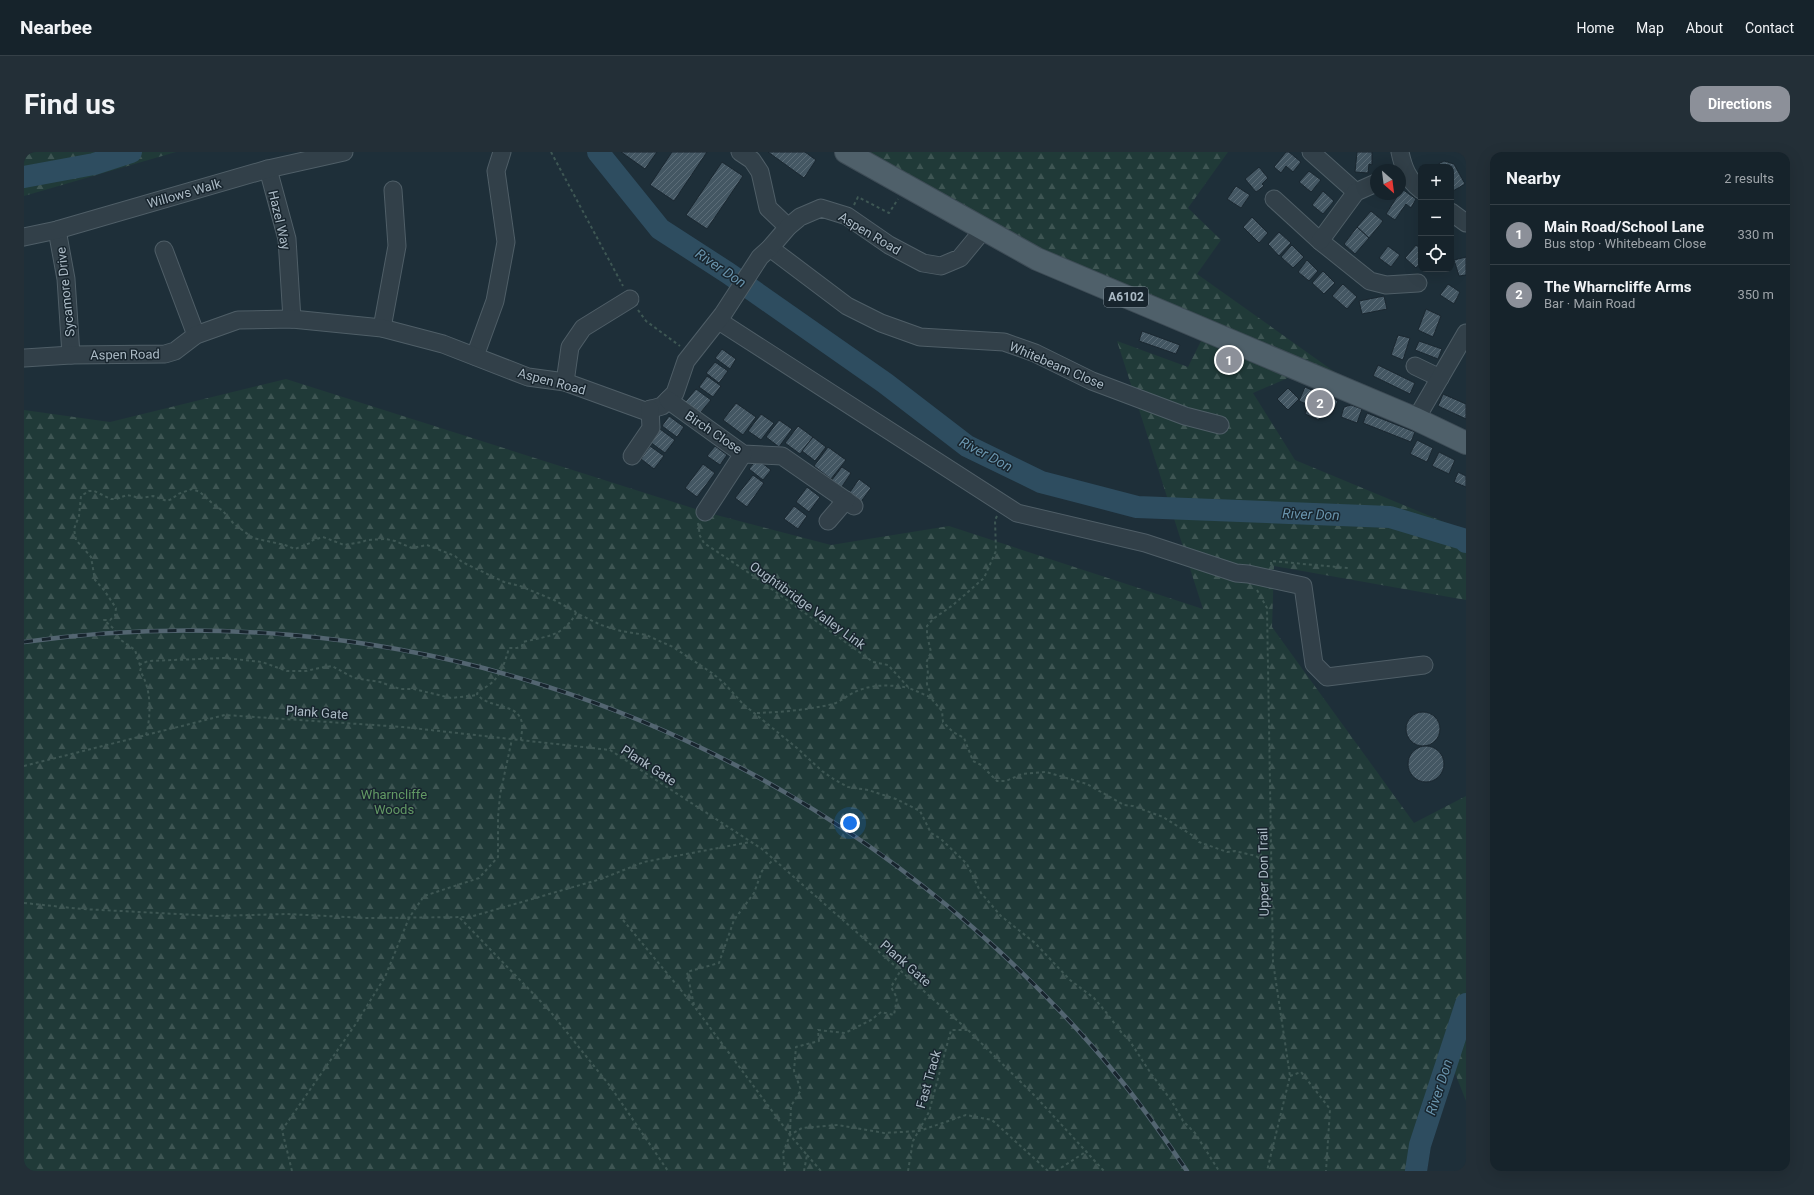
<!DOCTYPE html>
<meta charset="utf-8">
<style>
body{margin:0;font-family:Roboto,sans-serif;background:#232f37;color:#f1f3f6}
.controls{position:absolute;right:12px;top:12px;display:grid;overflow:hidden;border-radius:8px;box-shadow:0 4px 16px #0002}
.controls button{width:36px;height:36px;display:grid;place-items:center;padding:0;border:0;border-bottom:1px solid #354047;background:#16232b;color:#f1f3f6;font:20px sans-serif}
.compass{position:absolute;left:1346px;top:12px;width:36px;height:36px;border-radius:50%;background:#16232b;box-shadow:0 4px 16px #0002;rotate:152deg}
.you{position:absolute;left:826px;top:671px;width:14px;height:14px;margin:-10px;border:3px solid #fff;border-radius:50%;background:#1a73e8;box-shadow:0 0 0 6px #1a73e833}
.badge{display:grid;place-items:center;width:26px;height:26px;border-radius:50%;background:#8c9099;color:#fff;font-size:13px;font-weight:700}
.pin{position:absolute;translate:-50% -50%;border:2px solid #fff;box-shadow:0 1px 4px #0006}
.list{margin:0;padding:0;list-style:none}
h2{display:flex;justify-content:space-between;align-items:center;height:52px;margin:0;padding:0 16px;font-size:17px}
h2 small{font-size:13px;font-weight:400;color:#9ea4a9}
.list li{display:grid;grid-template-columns:26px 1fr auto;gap:12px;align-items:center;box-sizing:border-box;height:60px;padding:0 16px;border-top:1px solid #354047}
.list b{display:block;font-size:15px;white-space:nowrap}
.list p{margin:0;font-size:13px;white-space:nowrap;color:#9ea4a9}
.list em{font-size:13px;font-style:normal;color:#9ea4a9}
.icon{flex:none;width:22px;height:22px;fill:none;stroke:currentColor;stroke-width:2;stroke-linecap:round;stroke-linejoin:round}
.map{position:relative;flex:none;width:1442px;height:1019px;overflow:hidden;border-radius:12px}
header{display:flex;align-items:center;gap:24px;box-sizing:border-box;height:56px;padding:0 20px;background:#16232b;border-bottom:1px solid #354047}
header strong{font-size:19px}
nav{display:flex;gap:22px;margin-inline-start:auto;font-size:14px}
.intro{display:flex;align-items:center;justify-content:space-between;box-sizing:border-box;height:96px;padding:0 24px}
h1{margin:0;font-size:28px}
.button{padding:10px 18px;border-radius:12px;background:#8c9099;color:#fff;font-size:14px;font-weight:700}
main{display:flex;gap:24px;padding:0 24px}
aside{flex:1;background:#16232b;border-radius:12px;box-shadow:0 4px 16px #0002}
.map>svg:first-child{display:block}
.forest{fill:url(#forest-firs)}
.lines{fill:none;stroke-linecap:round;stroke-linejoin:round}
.river{stroke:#2e4d60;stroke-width:22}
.building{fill:url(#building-hatch);stroke:#1a2730}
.minor-casing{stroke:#4f5e67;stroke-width:19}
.major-casing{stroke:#3e4c56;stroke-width:24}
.path{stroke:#3e5754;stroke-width:2;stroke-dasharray:3 3;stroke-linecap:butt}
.minor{stroke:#324049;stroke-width:17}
.major{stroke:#4f606a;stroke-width:22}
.rail-casing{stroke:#536571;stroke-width:4.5}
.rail{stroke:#18252e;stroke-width:3;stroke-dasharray:9;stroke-linecap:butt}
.labels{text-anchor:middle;stroke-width:3;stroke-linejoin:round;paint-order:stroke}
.shield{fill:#18252e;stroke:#808e98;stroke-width:1}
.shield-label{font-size:12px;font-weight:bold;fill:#acbbc6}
.street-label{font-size:13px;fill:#acbbc6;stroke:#18252e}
.park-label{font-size:13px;fill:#629964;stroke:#18252e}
.water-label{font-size:14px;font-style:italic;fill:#6994ad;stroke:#18252e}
</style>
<header>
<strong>Nearbee</strong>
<nav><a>Home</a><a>Map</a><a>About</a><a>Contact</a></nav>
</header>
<div class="intro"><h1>Find us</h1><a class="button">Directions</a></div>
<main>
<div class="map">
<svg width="1442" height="1019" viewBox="0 0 1442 1019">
<defs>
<pattern id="forest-firs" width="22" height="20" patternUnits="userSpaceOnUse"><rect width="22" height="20" fill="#203a38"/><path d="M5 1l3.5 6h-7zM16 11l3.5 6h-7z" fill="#3e5553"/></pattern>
<pattern id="building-hatch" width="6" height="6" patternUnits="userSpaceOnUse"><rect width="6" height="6" fill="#445763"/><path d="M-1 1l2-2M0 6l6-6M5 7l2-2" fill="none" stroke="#5c6d78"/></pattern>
</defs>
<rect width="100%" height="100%" fill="#1e2f39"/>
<g class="forest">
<path d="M0 0H152L0 44Z"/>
<path d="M835 0H1204L1164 56 1197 88 1173 122 1329 233 1015 99Z"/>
<path d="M1179 185 1266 225 1229 241 1271 308 1442 379V448L1250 414 1248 475 1390 671 1442 644V949L1429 916 1402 997 1401 1019H0V258L86 270 262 227 681 360 807 393 925 374 1179 457 1093 189 1164 215Z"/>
</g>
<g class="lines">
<g class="river">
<path d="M574 0 636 77 704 121 861 231 943 294 1017 330 1113 355 1366 365 1439 387 1442 390"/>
<path d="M0 25 70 12 107 0"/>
<path d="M1392 1019 1396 993 1442 852"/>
</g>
</g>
<g class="building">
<path d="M597 0H633L621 17Z"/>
<path d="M648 0H683L650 49 626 33Z"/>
<path d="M744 0H781L792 8 780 26Z"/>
<path d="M1262 0H1265L1277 10 1269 20 1262 14 1257 21 1250 15Z"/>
<path d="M1333 0H1348V13L1345 12 1344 21 1331 20Z"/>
<path d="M1420 9 1430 12 1441 32 1429 39 1427 35V15H1409Z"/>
<path d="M698 10 719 24 683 77 662 63Z"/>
<path d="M1235 15 1244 26 1238 32 1240 34 1232 40 1221 27Z"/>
<path d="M1285 19 1297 28 1287 40 1275 30Z"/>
<path d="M1212 34 1226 43 1217 56 1203 47Z"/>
<path d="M1378 37 1392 47 1387 56 1382 52 1371 68 1362 62Z"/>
<path d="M1299 39 1310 49 1299 62 1288 53Z"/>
<path d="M1347 59 1359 69 1345 86 1333 75Z"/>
<path d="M1228 65 1244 81 1235 91 1219 75Z"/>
<path d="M1333 75 1345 86 1331 102 1320 92Z"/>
<path d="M1255 80 1267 91 1255 104 1244 92Z"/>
<path d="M1268 93 1280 105 1269 116 1257 105Z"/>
<path d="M1392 93 1397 97V110L1392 116 1381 106Z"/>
<path d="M1364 94 1376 103 1367 115 1355 106Z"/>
<path d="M1442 105V123L1435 124 1430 108Z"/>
<path d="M1283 108 1294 119 1285 129 1274 120Z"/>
<path d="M1299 119 1311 131 1300 142 1288 131Z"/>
<path d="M1319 132 1333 145 1323 157 1308 144Z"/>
<path d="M1424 132 1436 140 1430 152 1416 143Z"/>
<path d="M1360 144 1363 157 1338 162 1335 149Z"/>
<path d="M1402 157 1417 164 1409 185 1394 178Z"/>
<path d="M1118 179 1156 193 1152 202 1115 189Z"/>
<path d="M1374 183 1386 186 1379 208 1367 203Z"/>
<path d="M1395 189 1418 197 1414 207 1391 198Z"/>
<path d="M698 197 712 207 706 217 691 206Z"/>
<path d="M691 210 704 219 695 231 682 221Z"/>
<path d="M1354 213 1391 231 1386 242 1349 224Z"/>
<path d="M683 224 697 234 689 245 675 235Z"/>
<path d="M1281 235 1290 239 1291 237 1296 239 1295 241 1314 249 1308 262 1299 258 1295 268 1281 262 1285 253 1275 249Z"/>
<path d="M1264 236 1275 247 1264 258 1253 247Z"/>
<path d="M672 237 687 248 676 261 661 250Z"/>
<path d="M1419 242 1442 252V267L1414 254Z"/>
<path d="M712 251 732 265 719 283 699 268Z"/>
<path d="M1327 253 1338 257 1333 271 1317 265 1320 255Z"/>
<path d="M1343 261 1391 280 1387 290 1339 271Z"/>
<path d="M737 262 750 271 737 288 724 279Z"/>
<path d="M645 264 660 275 653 285 638 274Z"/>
<path d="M755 268 768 277 755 295 742 285Z"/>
<path d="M774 274 789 285 776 302 761 291Z"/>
<path d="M636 277 651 288 641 301 626 290Z"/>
<path d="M789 285 802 295 791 309 778 299Z"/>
<path d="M1393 288 1409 296 1403 310 1386 302Z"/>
<path d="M626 294 640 304 630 317 617 307Z"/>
<path d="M691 294 703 303 696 313 683 304Z"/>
<path d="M804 295 822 308 807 327 790 314Z"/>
<path d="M1415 300 1431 308 1425 322 1408 314Z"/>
<path d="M733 307 747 318 739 328 725 317Z"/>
<path d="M679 312 691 321 673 345 661 336Z"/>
<path d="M818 315 827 321 817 336 807 329Z"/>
<path d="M1434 320 1442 324V335L1430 330Z"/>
<path d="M729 323 740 331 723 355 711 346Z"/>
<path d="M835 327 847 336 836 351 824 343Z"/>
<path d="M783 335 796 345 785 360 772 350Z"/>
<path d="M770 354 783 364 774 377 760 367Z"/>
<circle cx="1399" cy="577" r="17"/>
<circle cx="1402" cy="612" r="18"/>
</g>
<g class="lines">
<defs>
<g id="minor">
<path d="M716 0 728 8 736 20 744 56 764 75"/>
<path d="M1287 0 1332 40"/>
<path d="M1376 0C1379 15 1384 28 1397 38"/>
<path d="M244 17 263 87 268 167"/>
<path d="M1250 47 1296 89 1346 129 1362 133 1394 131"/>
<path d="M1427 60 1442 71"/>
<path d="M33 78 42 127 47 203"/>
<path d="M0 85 33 78 244 17 320 0"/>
<path d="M1296 89 1332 40 1352 31"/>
<path d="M746 96 823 154 857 171 896 185 980 190 1011 201 1068 229 1161 264 1196 273"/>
<path d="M140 98 172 183"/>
<path d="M695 169 993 361 1121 391 1212 421 1224 422 1279 434 1290 512 1303 525 1400 513"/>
<path d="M358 176 373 94 369 38"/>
<path d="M451 204 471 149 482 90 472 19 478 0"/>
<path d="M0 206 47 203 141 202 151 199 172 183 214 168 268 167 358 176 419 192 504 225 541 230 621 259 638 254 651 241 662 209 699 162 736 105 746 96 764 75 776 65 797 56 823 64 865 93 899 111 917 114 936 106 960 77"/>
<path d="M1391 214 1416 226"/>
<path d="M541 230 546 195 559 176 606 147"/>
<path d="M644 248 719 302 758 304 830 354"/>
<path d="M1392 267 1442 181"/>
<path d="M608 304 627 276 626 257"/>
<path d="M681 360 719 302"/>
<path d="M804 369 822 348"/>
</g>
<path id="major" d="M822 0 1013 107 1392 267 1442 291"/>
</defs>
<use href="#minor" class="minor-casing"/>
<use href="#major" class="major-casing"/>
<g class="path">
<path d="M527 0 599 134"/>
<path d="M830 53 834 45 865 61 874 47"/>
<path d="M614 158 622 169 656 194"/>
<path d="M973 364 971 368 972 399 960 426 929 453 909 467 903 474V483L907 500 902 511C906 522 902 524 903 532 904 537 907 539 906 545L918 559 919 570 929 580 940 586 949 609 957 613 973 629H982L998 622 1022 620 1063 632 1100 653 1109 654 1139 665 1171 685 1175 690 1203 700 1211 699 1232 704 1248 714"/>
<path d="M674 371 676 384 680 391 728 423 849 510 864 513 885 536 906 545"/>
<path d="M1247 413V409L1324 416"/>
<path d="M1233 438 1243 456 1249 810 1266 924 1243 1019"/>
<path d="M115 513 124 509 201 506 238 510 263 519H282L295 516 308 514 330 526 356 530 376 537H390L427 546 454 543"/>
<path d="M733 561C758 560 784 558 809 552 815 550 820 546 825 543 844 532 864 532 885 536"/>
<path d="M122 583C127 564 128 537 116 519L117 516 111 498 94 486 91 478 80 468H86L91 464 92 456 80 438 71 428 67 405 52 388 50 377 55 364 57 344 65 339H70L87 347H92L103 343 116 346 129 344 143 349 148 347 154 342 168 337 176 340 189 352 199 359 210 372 229 386 261 393 271 397 286 391 289 388 299 385 320 393 338 390 343 388 362 387 371 389 388 396 403 393 431 404 438 410 480 430 496 434 530 448 552 460"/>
<path d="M497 588C497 583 499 577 498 572 496 550 463 557 453 542L455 538C474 532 480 514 485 496H493L498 494 499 490C523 484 539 485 552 461L577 473 597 479 622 483 649 495 688 521 700 531 719 552 773 596 798 619 811 628 824 635 844 638 872 647 896 659 907 681 917 687 943 712 957 741 977 764 1011 791 1046 828 1070 846 1081 859 1097 880 1105 888 1128 923 1147 948 1159 969 1171 981 1195 1019"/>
<path d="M0 614 201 563 379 575 586 598 738 697 944 878 1012 945 1080 1019"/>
<path d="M0 751 58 757 192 764 262 762 343 766 446 765 577 727 620 710 726 690"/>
<path d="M436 766 525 858 586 934 644 1019"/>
<path d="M599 768 670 854 766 983 783 1003 780 1019"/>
<path d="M670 853 663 820 695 811 710 768 730 741 738 719 750 707"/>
<path d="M1266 924 1277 920 1306 957 1302 1019"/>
<path d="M766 982 767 954 777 938 770 919 772 895 795 889 794 878 821 881 847 868 857 860 870 863 873 846 867 835 877 818"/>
<path d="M783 1003 797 1019"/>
<path d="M268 1019 258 978 331 873 361 825 385 766 400 744 455 726 474 705V665L476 643 488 587"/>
<path d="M761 1019 759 1001 766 983 778 976 814 973 860 981 895 979 942 963 968 968 1024 1019"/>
<path d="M884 1019 889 989 905 960 927 878H944"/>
<path d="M1032 1019 1063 999"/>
</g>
<use href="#minor" class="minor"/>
<use href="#major" class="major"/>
<defs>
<path id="rail" d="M0 490C356 440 711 555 974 798 1017 838 1058 880 1095 926 1120 956 1141 987 1163 1019"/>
</defs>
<use href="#rail" class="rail-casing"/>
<use href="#rail" class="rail"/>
</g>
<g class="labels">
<rect class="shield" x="1080" y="135" width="44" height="20" rx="3"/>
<g class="shield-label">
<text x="1102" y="149">A6102</text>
</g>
<g class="street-label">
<text transform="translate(160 41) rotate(-16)" y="5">Willows Walk</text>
<text transform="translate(256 68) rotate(77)" y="5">Hazel Way</text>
<text transform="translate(846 81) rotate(31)" y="5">Aspen Road</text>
<text transform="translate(41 140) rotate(-96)" y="5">Sycamore Drive</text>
<text transform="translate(101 202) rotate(-1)" y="5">Aspen Road</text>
<text transform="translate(1033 213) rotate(23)" y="5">Whitebeam Close</text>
<text transform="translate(528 229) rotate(15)" y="5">Aspen Road</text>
<text transform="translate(690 280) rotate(34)" y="5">Birch Close</text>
<text transform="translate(784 453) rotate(36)" y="5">Oughtibridge Valley Link</text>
<text transform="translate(293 560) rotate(4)" y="5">Plank Gate</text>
<text transform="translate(625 613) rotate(33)" y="5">Plank Gate</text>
<text transform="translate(1239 720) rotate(-91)" y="5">Upper Don Trail</text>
<text transform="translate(882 811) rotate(41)" y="5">Plank Gate</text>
<text transform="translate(904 927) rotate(-74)" y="5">Fast Track</text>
</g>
<g class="park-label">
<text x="370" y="647">Wharncliffe<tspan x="370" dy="15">Woods</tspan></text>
</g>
<g class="water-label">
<text transform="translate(697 116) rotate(34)" y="5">River Don</text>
<text transform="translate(962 302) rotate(28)" y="5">River Don</text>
<text transform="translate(1287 362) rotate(2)" y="5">River Don</text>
<text transform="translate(1415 935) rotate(-72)" y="5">River Don</text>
</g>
</g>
</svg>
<div class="controls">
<button>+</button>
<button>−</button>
<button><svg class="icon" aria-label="locate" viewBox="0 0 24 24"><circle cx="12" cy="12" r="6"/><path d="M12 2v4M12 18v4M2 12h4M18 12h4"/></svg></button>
</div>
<svg class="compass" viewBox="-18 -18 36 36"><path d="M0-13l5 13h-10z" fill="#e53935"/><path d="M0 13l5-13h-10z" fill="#9ea4a9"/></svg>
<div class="you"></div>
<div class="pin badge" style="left:1205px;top:208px">1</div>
<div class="pin badge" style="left:1296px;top:251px">2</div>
</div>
<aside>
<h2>Nearby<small>2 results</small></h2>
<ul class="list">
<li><span class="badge">1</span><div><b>Main Road/School Lane</b><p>Bus stop · Whitebeam Close</p></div><em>330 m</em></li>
<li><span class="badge">2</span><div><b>The Wharncliffe Arms</b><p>Bar · Main Road</p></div><em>350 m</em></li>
</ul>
</aside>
</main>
